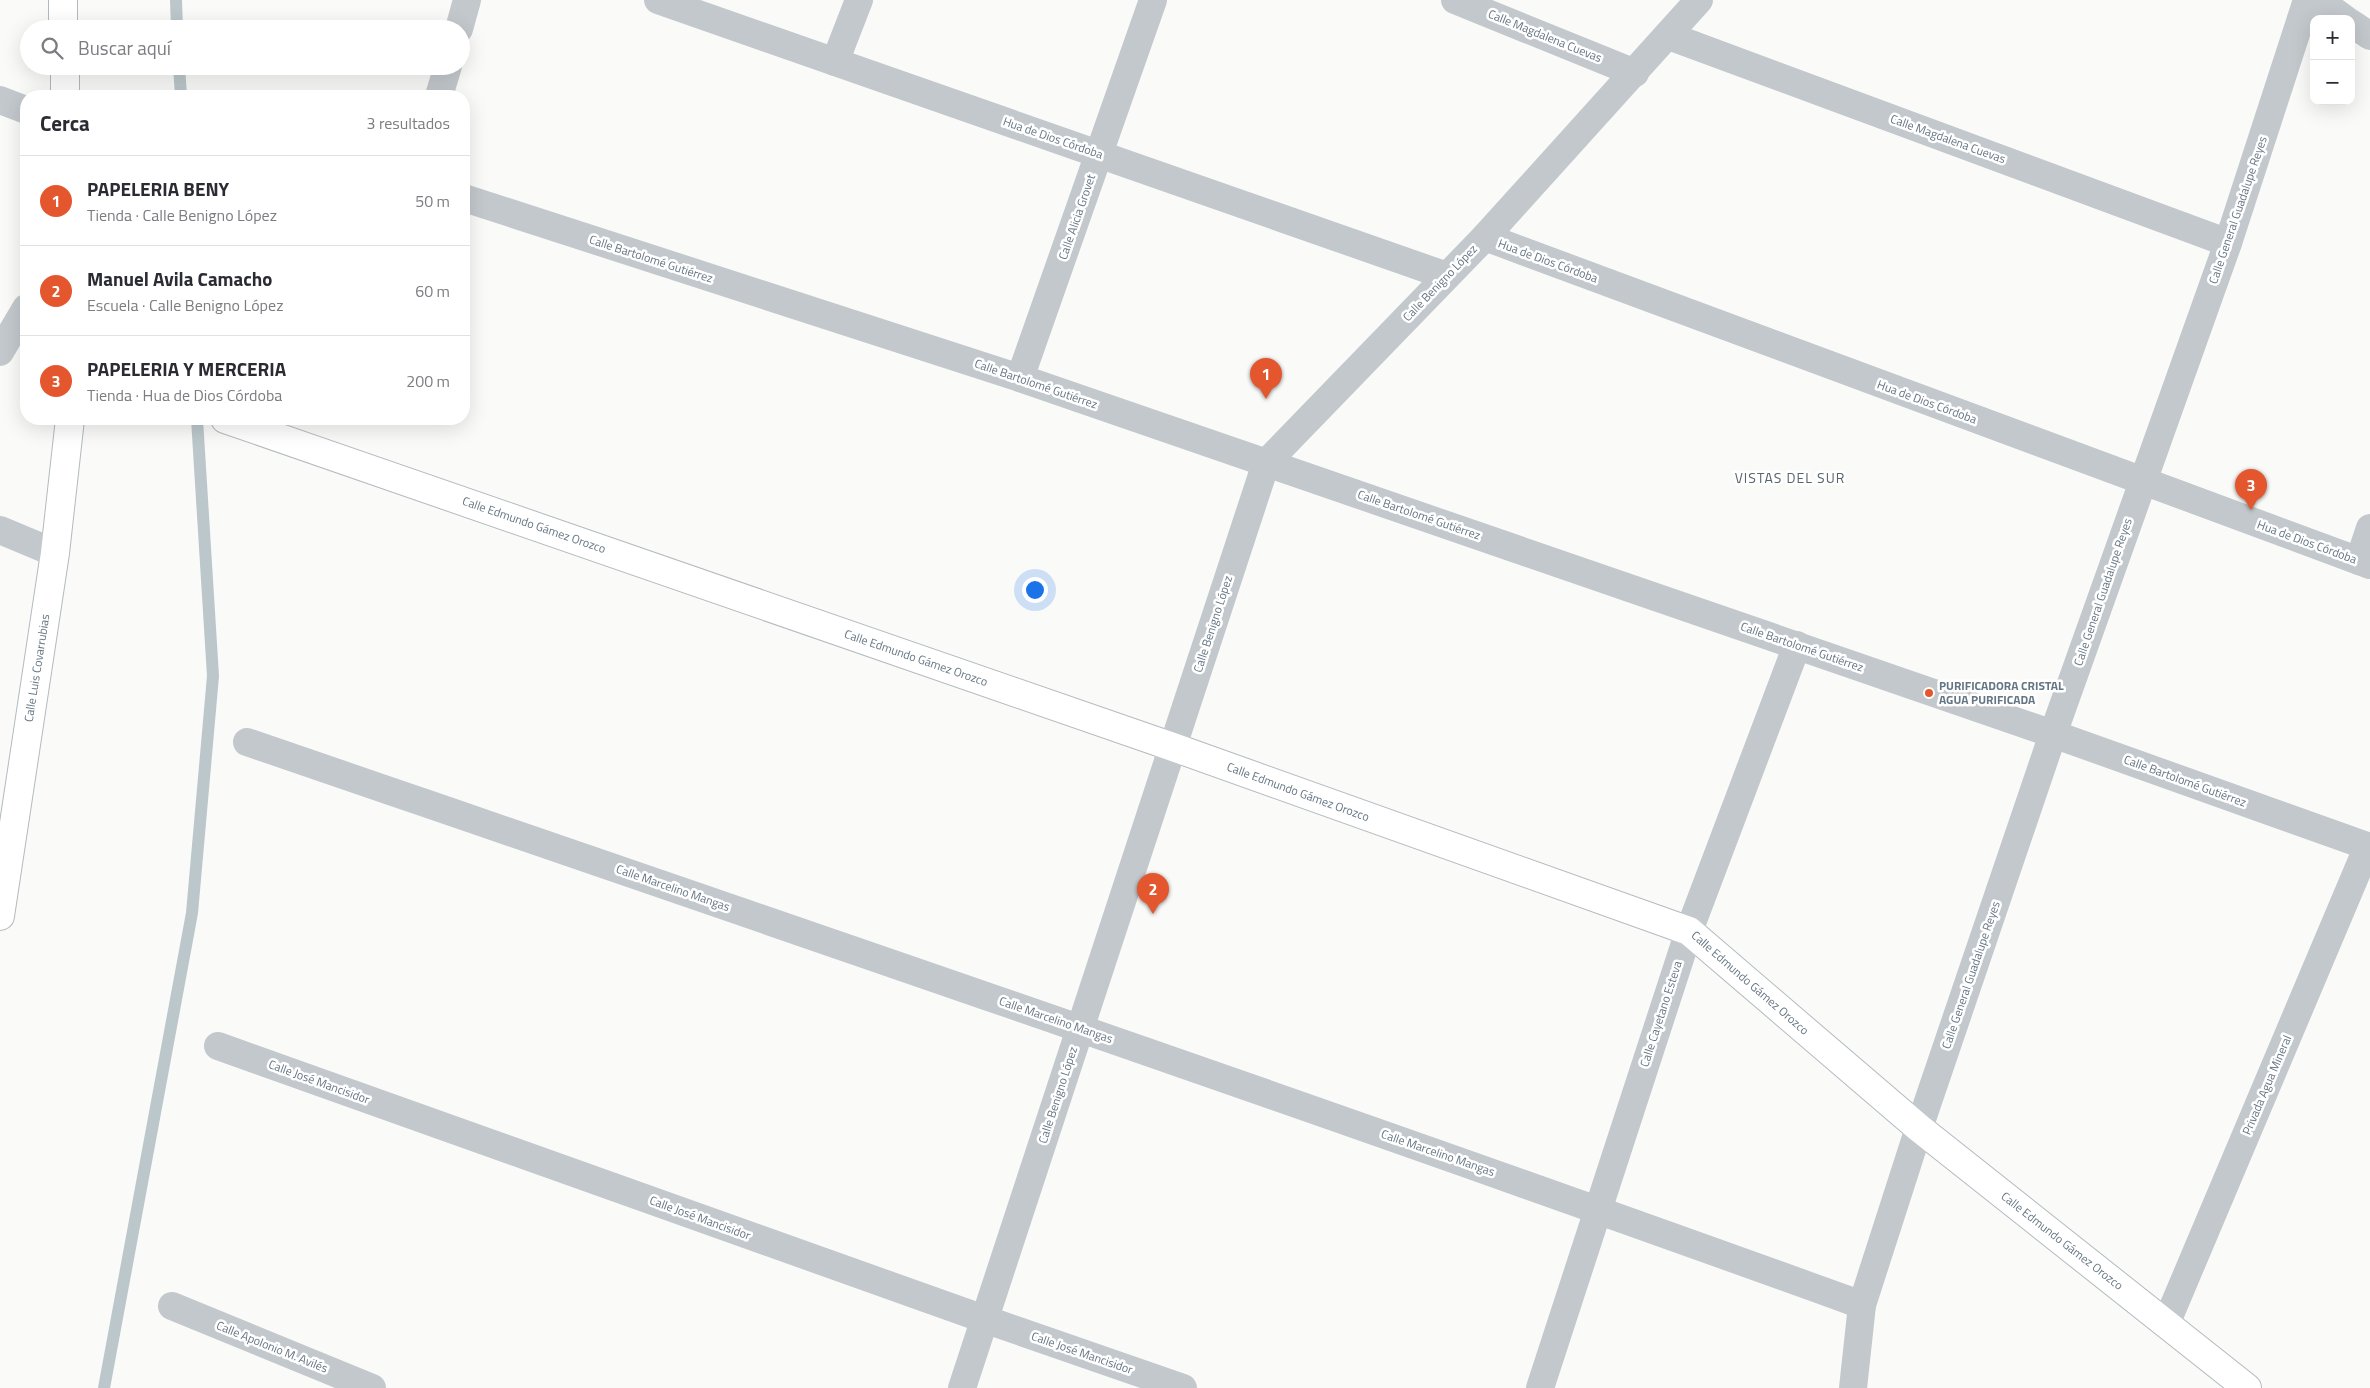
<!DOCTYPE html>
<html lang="es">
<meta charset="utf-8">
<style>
body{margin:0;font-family:"Titillium Web",sans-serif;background:#f7f7f7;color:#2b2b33}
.controls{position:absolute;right:15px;top:15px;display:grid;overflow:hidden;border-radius:10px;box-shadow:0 5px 20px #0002}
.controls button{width:45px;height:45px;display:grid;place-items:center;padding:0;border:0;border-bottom:1px solid #e1e1e2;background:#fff;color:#2b2b33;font:25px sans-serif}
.you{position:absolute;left:1034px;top:589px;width:18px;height:18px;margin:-12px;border:4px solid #fff;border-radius:50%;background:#1a73e8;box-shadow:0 0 0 8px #1a73e833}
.badge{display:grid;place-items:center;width:32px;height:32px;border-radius:50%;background:#e4572e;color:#fff;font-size:16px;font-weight:700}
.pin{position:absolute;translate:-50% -41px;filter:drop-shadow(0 1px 2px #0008)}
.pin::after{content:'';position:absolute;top:26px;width:18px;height:15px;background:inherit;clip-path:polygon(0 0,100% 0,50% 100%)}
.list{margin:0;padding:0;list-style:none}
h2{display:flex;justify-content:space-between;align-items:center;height:65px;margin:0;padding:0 20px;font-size:21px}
h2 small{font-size:16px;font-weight:400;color:#7c7c81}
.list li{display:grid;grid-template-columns:32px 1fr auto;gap:15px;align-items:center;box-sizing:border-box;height:90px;padding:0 20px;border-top:1px solid #e1e1e2}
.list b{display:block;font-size:19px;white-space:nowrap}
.list p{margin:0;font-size:16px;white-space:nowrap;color:#7c7c81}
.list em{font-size:16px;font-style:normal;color:#7c7c81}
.icon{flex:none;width:28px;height:28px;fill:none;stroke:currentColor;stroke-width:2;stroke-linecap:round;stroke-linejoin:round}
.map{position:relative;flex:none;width:2370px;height:1388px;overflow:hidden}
.search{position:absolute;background:#fff;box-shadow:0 5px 20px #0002;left:20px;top:20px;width:450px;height:55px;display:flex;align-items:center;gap:12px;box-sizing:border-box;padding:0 18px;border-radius:28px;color:#7c7c81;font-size:19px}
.panel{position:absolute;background:#fff;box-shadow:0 5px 20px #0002;left:20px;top:90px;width:450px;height:335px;border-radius:20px}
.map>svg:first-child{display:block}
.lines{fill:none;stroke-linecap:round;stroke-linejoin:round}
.stream{stroke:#bbc7cb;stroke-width:12}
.secondary-casing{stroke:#b3babf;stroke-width:30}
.street{stroke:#c3c8cc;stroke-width:28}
.secondary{stroke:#fff;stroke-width:28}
.poi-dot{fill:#e4572e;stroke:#fff;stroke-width:2}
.labels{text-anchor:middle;stroke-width:5;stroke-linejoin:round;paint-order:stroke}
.street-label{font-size:12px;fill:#657683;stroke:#fff}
.poi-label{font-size:12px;font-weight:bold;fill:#657683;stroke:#fff;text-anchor:start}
.neighbourhood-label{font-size:14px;letter-spacing:1px;fill:#57646e;stroke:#fff}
</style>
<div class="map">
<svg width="2370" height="1388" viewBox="0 0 2370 1388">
<rect width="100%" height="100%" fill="#fafaf8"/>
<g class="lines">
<g class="stream">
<path d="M176 0 177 29"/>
<path d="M179 66 181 96"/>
<path d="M104 1388 192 913 213 676 197 419"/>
</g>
<defs>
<g id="secondary">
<path d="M63 0V29"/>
<path d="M65 66V96"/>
<path d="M225 419 1173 747 1689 931 1919 1128 2247 1388"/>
<path d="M0 916 55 553 70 419"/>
</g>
</defs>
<use href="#secondary" class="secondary-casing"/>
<g class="street">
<path d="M658 0 1447 276"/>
<path d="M1455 0 1635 73"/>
<path d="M2319 0 2345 19"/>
<path d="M2351 23 2370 36"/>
<path d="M459 29 467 0"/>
<path d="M1669 36 2228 243"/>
<path d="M835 62 859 0"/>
<path d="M439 96 448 66"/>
<path d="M0 100 26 110"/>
<path d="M464 198 1020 378 2053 734 2370 847"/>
<path d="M1485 237 2370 565"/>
<path d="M0 352 26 308"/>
<path d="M1020 378 1153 0"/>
<path d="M0 530 55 553"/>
<path d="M2359 561 2370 528"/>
<path d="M247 742C786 927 1326 1111 1862 1305"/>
<path d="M218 1046 984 1319 1183 1388"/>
<path d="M172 1306 372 1388"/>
<path d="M2166 1324 2368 846"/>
<path d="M962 1388 1266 463 1485 237 1699 0"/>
<path d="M1540 1388 1689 931 1797 645"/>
<path d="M1853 1388 1862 1305 1919 1128 2053 734 2228 243 2307 0"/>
</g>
<use href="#secondary" class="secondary"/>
</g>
<circle class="poi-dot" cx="1929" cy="693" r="5"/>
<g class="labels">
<g class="street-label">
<text transform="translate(1545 36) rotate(22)" y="4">Calle Magdalena Cuevas</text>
<text transform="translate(1053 138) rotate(19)" y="4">Hua de Dios Córdoba</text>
<text transform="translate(1948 139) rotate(20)" y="4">Calle Magdalena Cuevas</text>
<text transform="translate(2238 210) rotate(-71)" y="4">Calle General Guadalupe Reyes</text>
<text transform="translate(1077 217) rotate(-71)" y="4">Calle Alicia Grovet</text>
<text transform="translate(651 259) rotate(18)" y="4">Calle Bartolomé Gutiérrez</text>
<text transform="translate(1548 261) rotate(20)" y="4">Hua de Dios Córdoba</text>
<text transform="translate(1440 283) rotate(-46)" y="4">Calle Benigno López</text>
<text transform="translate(1036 384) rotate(19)" y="4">Calle Bartolomé Gutiérrez</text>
<text transform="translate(1927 402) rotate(20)" y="4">Hua de Dios Córdoba</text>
<text transform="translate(1419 515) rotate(19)" y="4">Calle Bartolomé Gutiérrez</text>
<text transform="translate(534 525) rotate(19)" y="4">Calle Edmundo Gámez Orozco</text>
<text transform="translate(2307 542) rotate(20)" y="4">Hua de Dios Córdoba</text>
<text transform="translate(2103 592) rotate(-71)" y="4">Calle General Guadalupe Reyes</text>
<text transform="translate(1213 624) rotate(-72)" y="4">Calle Benigno López</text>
<text transform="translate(1802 647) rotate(19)" y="4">Calle Bartolomé Gutiérrez</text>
<text transform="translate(916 658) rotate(19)" y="4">Calle Edmundo Gámez Orozco</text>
<text transform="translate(37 668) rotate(-81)" y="4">Calle Luis Covarrubias</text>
<text transform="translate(2185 781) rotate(20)" y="4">Calle Bartolomé Gutiérrez</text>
<text transform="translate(1298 792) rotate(20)" y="4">Calle Edmundo Gámez Orozco</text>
<text transform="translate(673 888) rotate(19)" y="4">Calle Marcelino Mangas</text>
<text transform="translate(1971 975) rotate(-71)" y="4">Calle General Guadalupe Reyes</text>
<text transform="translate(1750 983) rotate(41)" y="4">Calle Edmundo Gámez Orozco</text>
<text transform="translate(1661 1014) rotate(-72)" y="4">Calle Cayetano Esteva</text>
<text transform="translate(1056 1020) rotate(19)" y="4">Calle Marcelino Mangas</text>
<text transform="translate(319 1082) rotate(20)" y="4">Calle José Mancisidor</text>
<text transform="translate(2267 1085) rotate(-67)" y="4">Privada Agua Mineral</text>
<text transform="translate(1058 1095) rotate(-72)" y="4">Calle Benigno López</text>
<text transform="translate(1438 1153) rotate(19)" y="4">Calle Marcelino Mangas</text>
<text transform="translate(700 1218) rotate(20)" y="4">Calle José Mancisidor</text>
<text transform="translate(2062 1241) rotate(38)" y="4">Calle Edmundo Gámez Orozco</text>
<text transform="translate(272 1347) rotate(22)" y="4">Calle Apolonio M. Avilés</text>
<text transform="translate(1082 1353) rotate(19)" y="4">Calle José Mancisidor</text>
</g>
<g class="poi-label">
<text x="1939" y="690">PURIFICADORA CRISTAL<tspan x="1939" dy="14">AGUA PURIFICADA</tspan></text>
</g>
<g class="neighbourhood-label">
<text x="1790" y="483">VISTAS DEL SUR</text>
</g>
</g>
</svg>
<div class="controls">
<button>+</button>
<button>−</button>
</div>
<div class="you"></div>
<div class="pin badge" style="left:1266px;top:399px">1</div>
<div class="pin badge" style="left:1153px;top:914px">2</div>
<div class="pin badge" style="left:2251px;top:510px">3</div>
<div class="search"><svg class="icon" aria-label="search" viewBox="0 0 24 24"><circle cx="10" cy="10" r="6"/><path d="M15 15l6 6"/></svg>Buscar aquí</div>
<section class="panel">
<h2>Cerca<small>3 resultados</small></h2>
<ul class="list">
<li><span class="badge">1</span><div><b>PAPELERIA BENY</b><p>Tienda · Calle Benigno López</p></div><em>50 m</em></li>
<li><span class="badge">2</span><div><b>Manuel Avila Camacho</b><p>Escuela · Calle Benigno López</p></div><em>60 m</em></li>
<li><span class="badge">3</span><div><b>PAPELERIA Y MERCERIA</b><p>Tienda · Hua de Dios Córdoba</p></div><em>200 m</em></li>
</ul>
</section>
</div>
